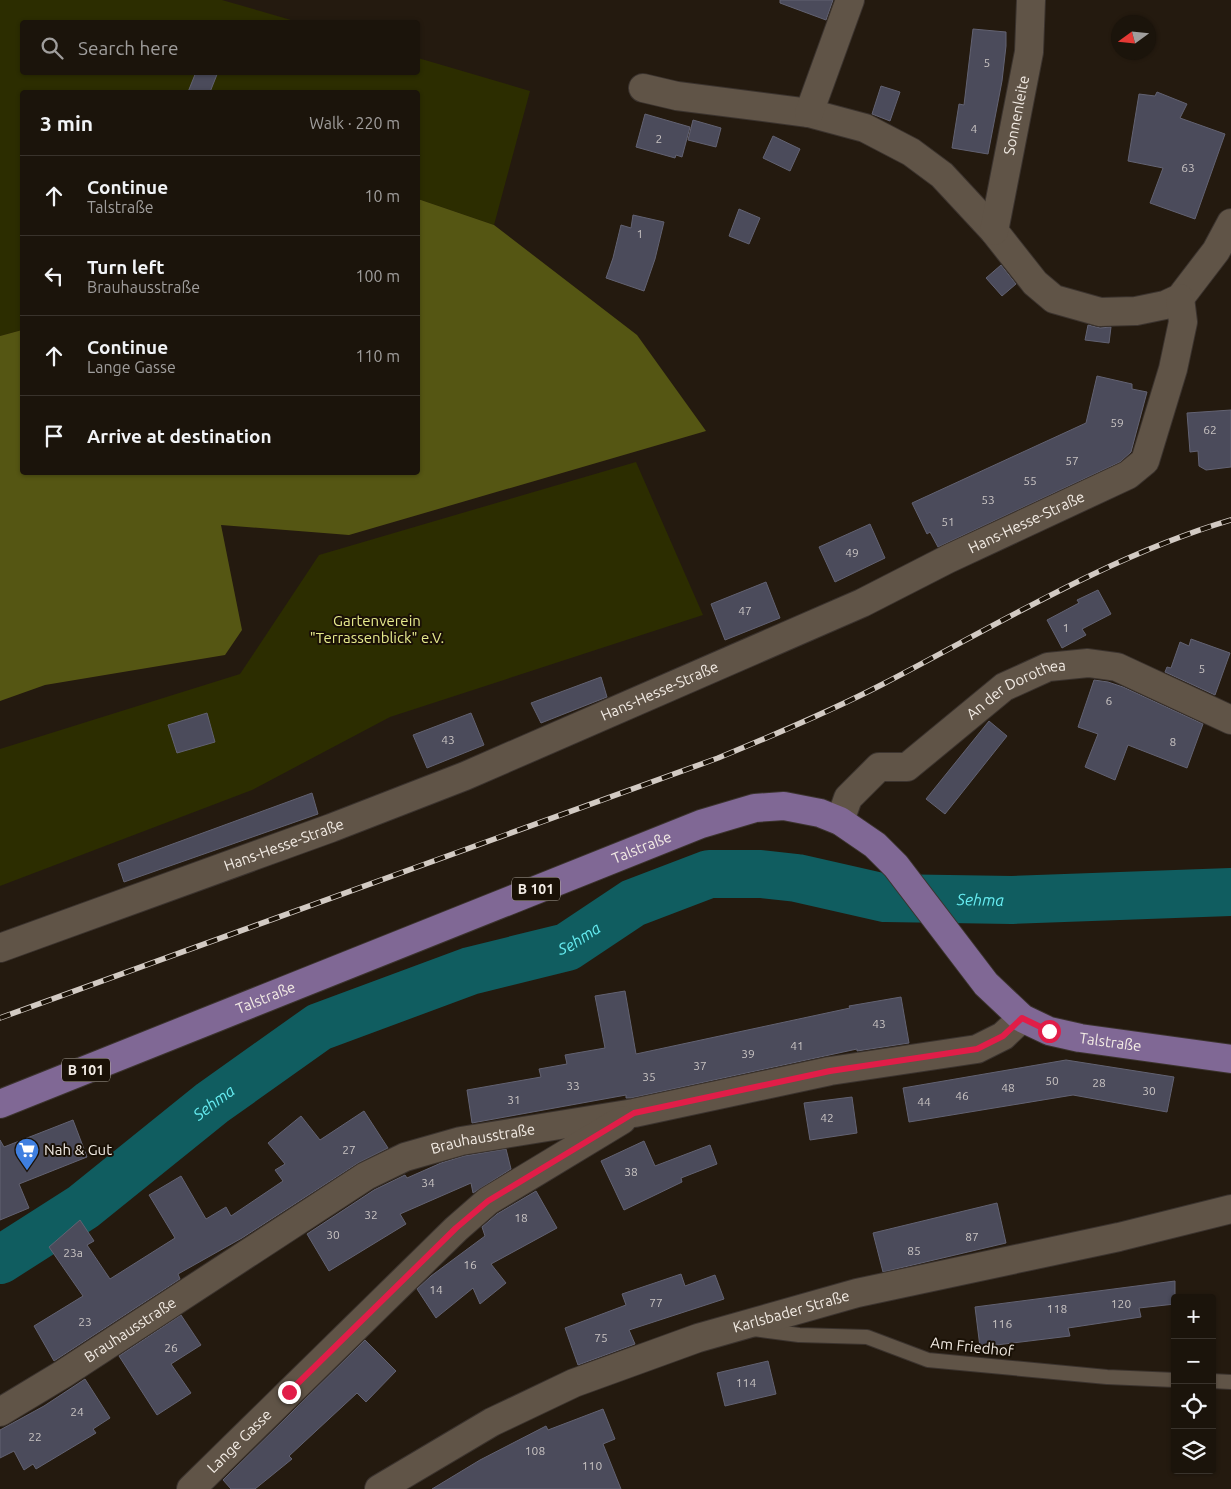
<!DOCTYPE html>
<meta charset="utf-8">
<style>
body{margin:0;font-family:Ubuntu,sans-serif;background:#241d14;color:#f1f3f6}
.controls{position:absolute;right:15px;bottom:15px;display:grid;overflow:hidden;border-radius:5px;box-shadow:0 1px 4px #0004}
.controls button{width:45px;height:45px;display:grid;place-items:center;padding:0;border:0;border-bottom:1px solid #39332c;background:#1b140b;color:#f1f3f6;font:25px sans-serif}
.compass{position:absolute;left:1111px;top:15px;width:45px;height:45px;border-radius:50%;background:#1b140b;box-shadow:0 1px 4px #0004;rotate:255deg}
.stop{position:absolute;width:15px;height:15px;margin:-11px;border:4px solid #e11d48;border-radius:50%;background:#fff}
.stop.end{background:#e11d48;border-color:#fff;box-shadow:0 1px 5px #0008}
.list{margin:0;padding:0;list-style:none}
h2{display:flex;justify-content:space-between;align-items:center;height:65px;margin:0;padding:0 20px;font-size:21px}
h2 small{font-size:16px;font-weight:400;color:#a09e9d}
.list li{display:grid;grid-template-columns:32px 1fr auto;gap:15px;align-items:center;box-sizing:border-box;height:80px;padding:0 20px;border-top:1px solid #39332c}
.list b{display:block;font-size:19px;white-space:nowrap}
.list p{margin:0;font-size:16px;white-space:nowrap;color:#a09e9d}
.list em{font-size:16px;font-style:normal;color:#a09e9d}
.icon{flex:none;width:28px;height:28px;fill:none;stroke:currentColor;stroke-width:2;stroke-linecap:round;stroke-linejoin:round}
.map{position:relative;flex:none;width:1231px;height:1489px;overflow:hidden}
.search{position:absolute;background:#1b140b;box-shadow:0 1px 4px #0004;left:20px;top:20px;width:400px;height:55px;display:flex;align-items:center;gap:12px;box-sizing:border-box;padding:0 18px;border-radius:5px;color:#a09e9d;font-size:19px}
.panel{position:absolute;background:#1b140b;box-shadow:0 1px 4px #0004;left:20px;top:90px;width:400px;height:385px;border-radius:5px}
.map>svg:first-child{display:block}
.green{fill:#2c2d00}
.forest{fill:#555613}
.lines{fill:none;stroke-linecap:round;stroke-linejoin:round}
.river{stroke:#105d60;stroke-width:48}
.building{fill:#4b4b5b;stroke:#626272}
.service-casing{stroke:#3b332e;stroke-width:16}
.minor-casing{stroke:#3b332e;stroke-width:30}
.primary-casing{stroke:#3b332e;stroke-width:30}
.service{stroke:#605447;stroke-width:14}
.minor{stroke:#605447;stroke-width:28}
.primary{stroke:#806895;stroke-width:28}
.rail-casing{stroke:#d2cac3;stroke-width:5.5}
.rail{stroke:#1a1106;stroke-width:4;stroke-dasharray:11;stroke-linecap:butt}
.route{stroke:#e11d48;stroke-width:6}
.labels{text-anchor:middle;stroke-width:4;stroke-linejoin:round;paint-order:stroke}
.number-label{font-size:12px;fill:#c8c3c2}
.shield{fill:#1a1106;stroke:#b1aaa1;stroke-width:1}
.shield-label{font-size:14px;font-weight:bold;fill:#f2ebe4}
.street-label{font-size:15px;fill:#f2ebe4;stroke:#1a1106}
.park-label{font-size:15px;fill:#e6ea8d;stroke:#1a1106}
.poi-label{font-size:15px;fill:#f2ebe4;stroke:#1a1106;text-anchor:start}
.water-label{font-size:16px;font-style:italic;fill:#67edf2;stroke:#1a1106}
</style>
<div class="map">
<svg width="1231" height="1489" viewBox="0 0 1231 1489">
<rect width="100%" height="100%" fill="#241a0f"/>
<g class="green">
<path d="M0 0H222L298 22H22V72H418V58L530 91 494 225 418 199V92H22V330L0 336Z"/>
<path d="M636 462 703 615 390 717 252 790 0 886V749L240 674 319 555Z"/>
</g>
<path class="forest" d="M418 199 494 225 637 335 706 431 349 535 221 525 242 630 225 655 45 685 0 701V336L22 330V472H418Z"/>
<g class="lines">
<path class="river" id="s1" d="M0 1260 83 1207 212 1103 319 1027 470 971 567 947 633 903 709 874H761L797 878 885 898 1012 900 1231 892"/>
</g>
<g class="building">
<path d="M780 0H833L826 20 780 3Z"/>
<path d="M973 29 1006 32V46L1002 81 988 154 952 148 959 104 964 105Z"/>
<path d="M196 72H218L210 92H188Z"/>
<path d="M881 86 900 92 890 121 872 114Z"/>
<path d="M1157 92 1187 104 1180 118 1225 134 1195 219 1150 203 1163 168 1128 161 1139 94 1155 96Z"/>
<path d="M645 114 690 127 682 157 676 155 675 158 636 147Z"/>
<path d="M693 120 721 128 716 147 688 140Z"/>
<path d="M773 136 800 149 790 171 763 158Z"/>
<path d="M739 209 760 218 749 244 729 236Z"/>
<path d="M633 215 664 222 655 259 644 291 606 278 613 258 621 225 631 228Z"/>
<path d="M1001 265 1016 284 1002 296 986 278Z"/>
<path d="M1088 325 1100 328 1111 327 1109 343 1085 340Z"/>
<path d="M1097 376 1132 384V389L1147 392 1131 452 1120 462 938 547 930 532 927 534 912 503 1086 423Z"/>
<path d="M1231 410V467L1206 470 1199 466 1198 451 1190 452 1187 413Z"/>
<path d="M870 524 885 558 835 582 819 547Z"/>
<path d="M766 582 780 618 725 640 711 604Z"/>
<path d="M1098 590 1111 614 1082 629 1086 635 1062 648 1047 620 1079 603 1077 600Z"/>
<path d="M1191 639 1230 653 1215 695 1165 672 1167 667 1171 668 1180 642 1189 646Z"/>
<path d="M601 677 607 697 541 723 531 703Z"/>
<path d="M1094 680 1108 682 1123 687 1203 724 1187 768 1128 745 1115 780 1085 767 1098 734 1078 727Z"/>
<path d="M207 713 215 742 177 753 168 725Z"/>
<path d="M471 713 484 745 427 768 413 735Z"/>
<path d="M989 721 1007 736 945 814 926 799Z"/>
<path d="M312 793 318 814 124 882 118 864Z"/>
<path d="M625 991 636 1054 850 1008 849 1006 901 997 909 1043 857 1051V1049L631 1098H626V1095L472 1123 467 1090 541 1077 539 1069 567 1064 565 1055 605 1048 595 996Z"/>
<path d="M1066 1060 1174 1077 1167 1112 1073 1095 909 1122 903 1088Z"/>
<path d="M852 1097 857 1133 810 1140 804 1103Z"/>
<path d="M364 1111 388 1148 358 1163 242 1238 178 1274 180 1279 54 1361 34 1326 83 1296 49 1247 80 1220 94 1241 87 1245 110 1279 175 1238 149 1195 181 1176 206 1219 226 1207 231 1216 283 1181 275 1170 285 1164 268 1143 301 1116 320 1140Z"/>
<path d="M73 1120 87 1157 19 1184 29 1208 0 1220V1140L4 1147Z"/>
<path d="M644 1141 655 1166 710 1145 717 1164 681 1178 682 1182 624 1210 601 1161Z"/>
<path d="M506 1149 511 1169 473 1193 471 1183 400 1214 406 1224 329 1271 307 1234 374 1190 405 1175 407 1178 441 1163 464 1156Z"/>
<path d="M536 1191 557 1228 491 1264 506 1283 480 1304 473 1288 436 1318 417 1289 431 1276 485 1236 482 1227 497 1214Z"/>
<path d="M997 1203 1006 1243 883 1272 873 1233Z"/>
<path d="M681 1274 685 1286 715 1275 724 1299 629 1330 635 1344 578 1365 565 1328 626 1305 622 1294Z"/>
<path d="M1175 1281V1304L1139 1308 1141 1317 1068 1328 1070 1336 980 1347 975 1307Z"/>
<path d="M181 1315 201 1345 171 1364 191 1393 157 1415 119 1356Z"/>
<path d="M365 1340 396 1371 366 1402 357 1393 289 1456 292 1459 255 1489H231L223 1480Z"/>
<path d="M768 1361 776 1394 725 1406 717 1373Z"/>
<path d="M85 1379 110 1418 93 1429 96 1433 36 1469 33 1464 24 1470 14 1451 0 1458V1430L44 1406Z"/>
<path d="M603 1409 615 1439 603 1444 621 1489H432L480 1460 546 1426 548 1430Z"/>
</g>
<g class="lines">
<defs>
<g id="service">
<path d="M754 1329 799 1335 867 1337 928 1360 1107 1377 1175 1380"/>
<path d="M1212 1381 1231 1382"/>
</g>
<g id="minor">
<path d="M643 88 677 96 809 113 865 128 911 152 942 175 994 231 1035 283 1054 299 1100 312 1136 311 1165 305 1180 298 1216 251 1231 223"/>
<path d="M809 113 850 0"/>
<path id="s2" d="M994 231 1029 52 1031 0"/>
<path id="s3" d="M840 821 848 798 879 767H907L1004 687 1048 667 1088 663 1117 667 1231 720"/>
<path id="s4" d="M0 948 331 828 465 776 862 603 948 559 1128 475 1145 461 1173 369 1183 322 1180 298"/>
<path id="s5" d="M0 1412 63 1374 366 1176 405 1157 461 1141 634 1113 830 1071 977 1049 1003 1036 1022 1018"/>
<path id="s6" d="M191 1489 456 1229 488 1201 622 1120"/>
<path id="s7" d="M379 1489 492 1422 574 1383 698 1338 857 1293 1119 1237 1231 1209"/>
</g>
<g id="primary">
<path id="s8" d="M0 1104 701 824 755 808 784 806 820 813 840 821 875 845 896 866 986 984 1022 1018 1049 1031 1080 1038 1231 1059"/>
</g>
</defs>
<use href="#service" class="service-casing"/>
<use href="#minor" class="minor-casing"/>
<use href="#primary" class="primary-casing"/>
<use href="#service" class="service"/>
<use href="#minor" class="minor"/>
<use href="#primary" class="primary"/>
<defs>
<path id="rail" d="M0 1018 718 758C774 735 829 712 883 684 997 625 1107 557 1231 520"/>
</defs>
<use href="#rail" class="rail-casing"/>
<use href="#rail" class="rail"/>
</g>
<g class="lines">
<path class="route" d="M289 1392 456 1228 488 1201 634 1113 830 1071 977 1049 1003 1036 1022 1018 1049 1031"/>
</g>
<defs>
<symbol id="supermarket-pin" viewBox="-11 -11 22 30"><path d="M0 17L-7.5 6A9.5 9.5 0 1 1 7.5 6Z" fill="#3f7fe0" stroke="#1a1106"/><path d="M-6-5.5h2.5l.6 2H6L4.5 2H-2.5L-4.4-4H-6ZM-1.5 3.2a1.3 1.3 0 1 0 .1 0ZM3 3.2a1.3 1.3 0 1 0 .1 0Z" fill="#fff"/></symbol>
</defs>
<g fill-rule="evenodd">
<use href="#supermarket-pin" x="13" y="1136" width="28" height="38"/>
</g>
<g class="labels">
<g class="number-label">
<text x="987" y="67">5</text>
<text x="974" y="133">4</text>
<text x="659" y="143">2</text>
<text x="1188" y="172">63</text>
<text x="640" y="238">1</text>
<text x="1117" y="427">59</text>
<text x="1210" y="434">62</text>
<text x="1072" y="465">57</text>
<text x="1030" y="485">55</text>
<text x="988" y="504">53</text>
<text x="948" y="526">51</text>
<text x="852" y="557">49</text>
<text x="745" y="615">47</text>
<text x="1066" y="632">1</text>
<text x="1202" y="673">5</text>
<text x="1109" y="705">6</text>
<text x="448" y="744">43</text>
<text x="1173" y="746">8</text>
<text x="879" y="1028">43</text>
<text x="797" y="1050">41</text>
<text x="748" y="1058">39</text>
<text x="700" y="1070">37</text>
<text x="649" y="1081">35</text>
<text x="1052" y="1085">50</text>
<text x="1099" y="1087">28</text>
<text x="573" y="1090">33</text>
<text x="1008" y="1092">48</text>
<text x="1149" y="1095">30</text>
<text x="962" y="1100">46</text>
<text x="514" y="1104">31</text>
<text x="924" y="1106">44</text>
<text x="827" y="1122">42</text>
<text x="349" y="1154">27</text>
<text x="631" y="1176">38</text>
<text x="428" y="1187">34</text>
<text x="371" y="1219">32</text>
<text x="521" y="1222">18</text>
<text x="333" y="1239">30</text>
<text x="972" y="1241">87</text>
<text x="914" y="1255">85</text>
<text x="73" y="1257">23a</text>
<text x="470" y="1269">16</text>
<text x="436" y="1294">14</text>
<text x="656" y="1307">77</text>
<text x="1121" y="1308">120</text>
<text x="1057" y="1313">118</text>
<text x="85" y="1326">23</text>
<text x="1002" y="1328">116</text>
<text x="601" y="1342">75</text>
<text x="171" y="1352">26</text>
<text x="746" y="1387">114</text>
<text x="77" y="1416">24</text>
<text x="35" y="1441">22</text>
<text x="535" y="1455">108</text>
<text x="592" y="1470">110</text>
</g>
<g class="shield">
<rect x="512" y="877.5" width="48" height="23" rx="4"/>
<rect x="62" y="1058.5" width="48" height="23" rx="4"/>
</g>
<g class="shield-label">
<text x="536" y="894">B 101</text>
<text x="86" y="1075">B 101</text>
</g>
<g class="street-label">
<text dy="5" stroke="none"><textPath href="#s2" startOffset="118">Sonnenleite</textPath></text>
<text dy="5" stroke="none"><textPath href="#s4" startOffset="1112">Hans-Hesse-Straße</textPath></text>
<text dy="5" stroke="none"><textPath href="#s4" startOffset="708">Hans-Hesse-Straße</textPath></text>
<text dy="5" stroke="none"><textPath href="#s3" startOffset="232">An der Dorothea</textPath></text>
<text dy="5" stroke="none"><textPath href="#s4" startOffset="302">Hans-Hesse-Straße</textPath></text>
<text dy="5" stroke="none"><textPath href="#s8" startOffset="691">Talstraße</textPath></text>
<text dy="5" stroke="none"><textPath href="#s8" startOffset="286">Talstraße</textPath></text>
<text dy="5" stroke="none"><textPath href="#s8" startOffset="1261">Talstraße</textPath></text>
<text dy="5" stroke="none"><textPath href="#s5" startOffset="559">Brauhausstraße</textPath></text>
<text dy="5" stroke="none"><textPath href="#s7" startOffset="451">Karlsbader Straße</textPath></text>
<text dy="5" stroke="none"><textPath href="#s5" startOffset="154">Brauhausstraße</textPath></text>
<text transform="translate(972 1347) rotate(6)" y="5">Am Friedhof</text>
<text dy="5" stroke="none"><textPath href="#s6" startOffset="68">Lange Gasse</textPath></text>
</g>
<g class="park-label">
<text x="377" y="626">Gartenverein<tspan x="377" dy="17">"Terrassenblick" e.V.</tspan></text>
</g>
<g class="poi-label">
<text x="44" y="1155">Nah &amp; Gut</text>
</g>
<g class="water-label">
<text dy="6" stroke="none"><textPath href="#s1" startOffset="1091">Sehma</textPath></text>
<text dy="6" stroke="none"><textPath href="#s1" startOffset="671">Sehma</textPath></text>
<text dy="6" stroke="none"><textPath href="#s1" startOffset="266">Sehma</textPath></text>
</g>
</g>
</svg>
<div class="controls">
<button>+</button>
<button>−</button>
<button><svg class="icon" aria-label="locate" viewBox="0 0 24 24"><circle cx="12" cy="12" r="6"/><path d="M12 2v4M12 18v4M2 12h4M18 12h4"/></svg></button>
<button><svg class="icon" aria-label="layers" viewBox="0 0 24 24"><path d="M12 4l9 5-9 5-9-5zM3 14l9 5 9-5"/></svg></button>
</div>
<svg class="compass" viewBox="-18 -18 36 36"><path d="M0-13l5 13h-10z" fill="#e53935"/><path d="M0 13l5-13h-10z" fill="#a09e9d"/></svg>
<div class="stop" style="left:1049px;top:1031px"></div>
<div class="stop end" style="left:289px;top:1392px"></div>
<div class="search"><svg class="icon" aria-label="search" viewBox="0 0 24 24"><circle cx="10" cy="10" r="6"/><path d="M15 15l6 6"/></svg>Search here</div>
<section class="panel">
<h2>3 min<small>Walk · 220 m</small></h2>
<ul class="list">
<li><svg class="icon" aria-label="ahead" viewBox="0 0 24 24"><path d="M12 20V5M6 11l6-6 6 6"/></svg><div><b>Continue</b><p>Talstraße</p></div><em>10 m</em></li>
<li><svg class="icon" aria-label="left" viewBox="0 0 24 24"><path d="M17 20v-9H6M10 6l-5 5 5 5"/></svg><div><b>Turn left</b><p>Brauhausstraße</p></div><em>100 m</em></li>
<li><svg class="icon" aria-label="ahead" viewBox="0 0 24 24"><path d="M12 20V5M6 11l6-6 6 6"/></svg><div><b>Continue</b><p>Lange Gasse</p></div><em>110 m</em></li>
<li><svg class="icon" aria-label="arrive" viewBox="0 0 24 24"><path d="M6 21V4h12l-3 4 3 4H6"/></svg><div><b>Arrive at destination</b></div></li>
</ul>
</section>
</div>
